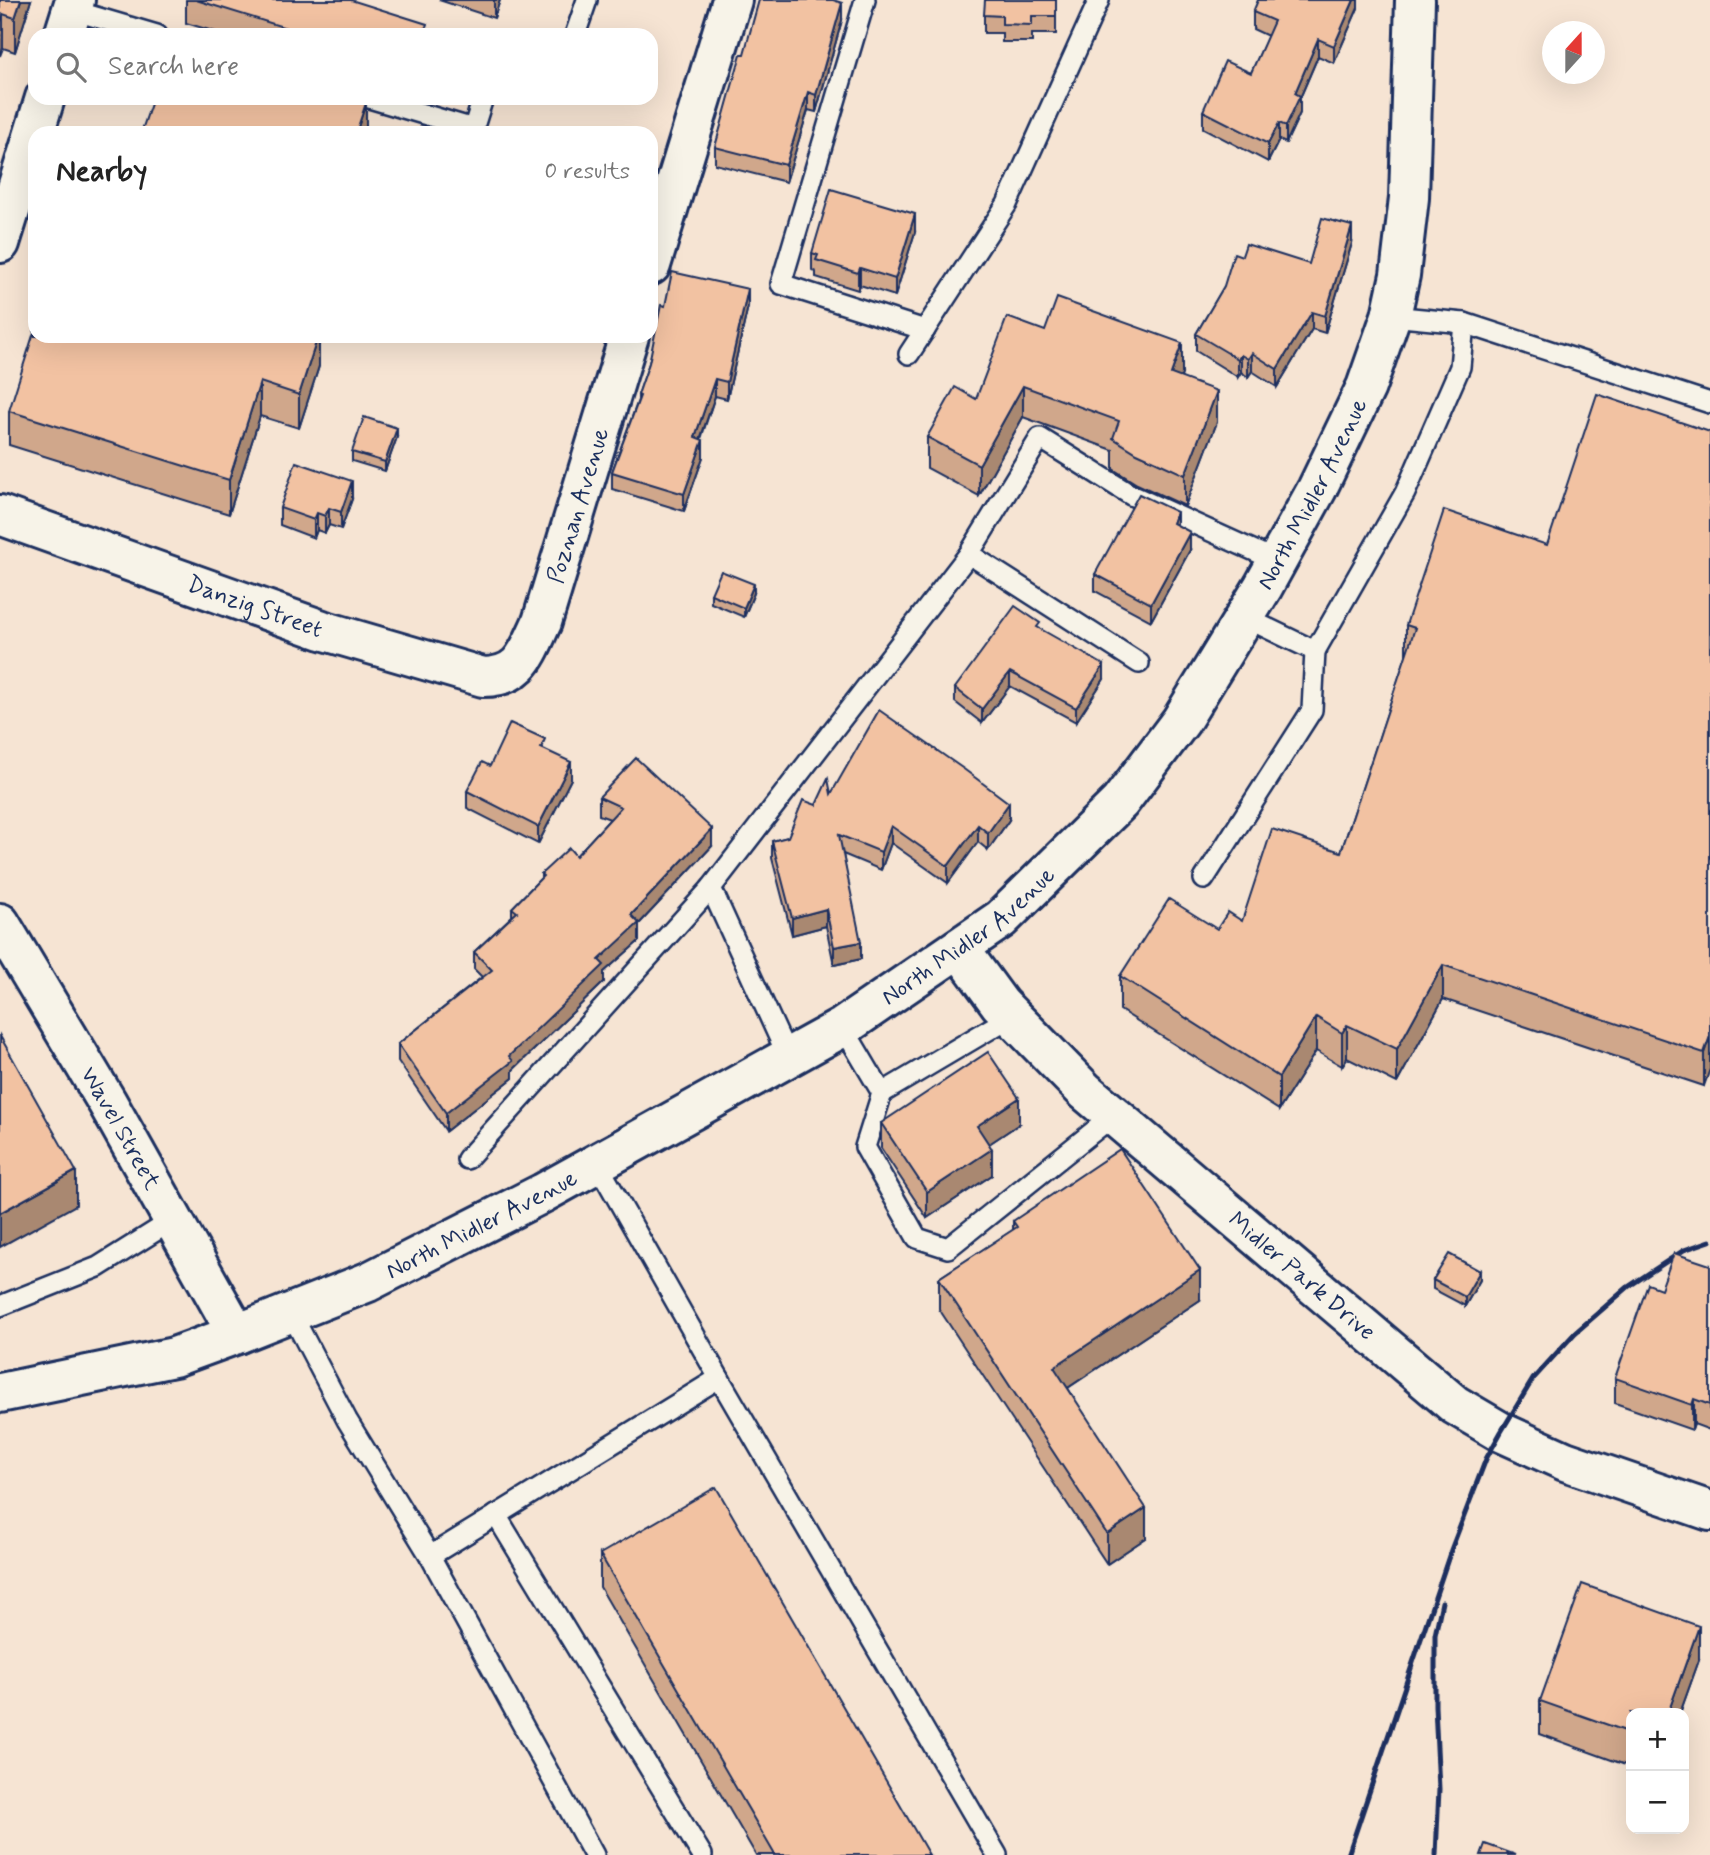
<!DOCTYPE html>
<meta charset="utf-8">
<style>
body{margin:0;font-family:Mynerve,sans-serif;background:#f6f6f6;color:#222}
.controls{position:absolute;right:21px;bottom:21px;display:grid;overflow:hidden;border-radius:14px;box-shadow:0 7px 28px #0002}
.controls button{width:63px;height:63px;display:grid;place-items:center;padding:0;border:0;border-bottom:2px solid #e0e0e0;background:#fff;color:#222;font:35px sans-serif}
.compass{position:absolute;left:1542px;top:21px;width:63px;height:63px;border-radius:50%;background:#fff;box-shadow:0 7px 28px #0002;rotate:21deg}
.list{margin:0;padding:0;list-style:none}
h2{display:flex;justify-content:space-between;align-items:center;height:91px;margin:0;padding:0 28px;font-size:30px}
h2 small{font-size:23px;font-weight:400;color:#767676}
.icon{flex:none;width:38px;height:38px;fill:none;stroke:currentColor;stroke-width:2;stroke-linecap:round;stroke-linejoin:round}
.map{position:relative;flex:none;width:1710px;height:1855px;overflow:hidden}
.search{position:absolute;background:#fff;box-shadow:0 7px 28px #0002;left:28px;top:28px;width:630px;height:77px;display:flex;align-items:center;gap:18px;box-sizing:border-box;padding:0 24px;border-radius:21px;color:#767676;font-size:26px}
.panel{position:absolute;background:#fff;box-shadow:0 7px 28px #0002;left:28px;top:126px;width:630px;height:217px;border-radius:21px}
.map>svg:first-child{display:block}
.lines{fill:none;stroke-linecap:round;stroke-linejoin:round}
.lane-casing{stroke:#1b2f5e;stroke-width:24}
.street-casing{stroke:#1b2f5e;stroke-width:44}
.lane{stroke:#f7f3e8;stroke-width:19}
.street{stroke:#f7f3e8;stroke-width:38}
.rail{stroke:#1b2f5e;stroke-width:5}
.wall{fill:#d0a78b;stroke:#1b2f5e;stroke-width:2}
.shaded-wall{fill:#a98871;stroke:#1b2f5e;stroke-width:2}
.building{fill:#f2c2a2;stroke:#1b2f5e;stroke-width:2}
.labels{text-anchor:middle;stroke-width:6;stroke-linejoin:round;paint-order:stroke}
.street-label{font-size:24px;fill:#1b2f5e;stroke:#f7f3e8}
</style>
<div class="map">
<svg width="1710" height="1855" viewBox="0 0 1710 1855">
<rect width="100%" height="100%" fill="#f6e4d3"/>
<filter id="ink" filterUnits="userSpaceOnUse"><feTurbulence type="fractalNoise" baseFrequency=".0143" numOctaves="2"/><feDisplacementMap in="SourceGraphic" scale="14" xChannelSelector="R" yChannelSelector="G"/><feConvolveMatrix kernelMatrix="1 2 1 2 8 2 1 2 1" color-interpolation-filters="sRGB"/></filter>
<g filter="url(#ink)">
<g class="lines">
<defs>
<g id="lane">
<path d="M865 0 781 284 925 330"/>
<path d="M72 10 157 35"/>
<path d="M575 35 587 0"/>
<path d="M369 98 474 129"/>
<path d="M472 133 483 98"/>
<path d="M1391 316 1464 323 1710 403"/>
<path d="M909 354 1007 204 1099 0"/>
<path d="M969 554 1139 663"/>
<path d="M1315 651 1405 493 1460 367 1464 323"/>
<path d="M1204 879 1312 710 1315 651 1244 617"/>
<path d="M711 888 788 1057"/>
<path d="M843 1027 882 1093 865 1147 917 1238 948 1248 1114 1115"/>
<path d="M882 1093 1012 1016"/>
<path d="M467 1159 711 888 969 554 1040 438 1131 495 1277 561"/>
<path d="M0 1306 98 1267 173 1220"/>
<path d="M291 1313 347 1420 430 1556 719 1378 597 1163"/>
<path d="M719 1378 997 1855"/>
<path d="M496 1515 702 1855"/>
<path d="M430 1556 594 1855"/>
</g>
<g id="street">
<path d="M64 35 75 0"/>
<path d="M0 243 45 98"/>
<path d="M651 265 732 0"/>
<path id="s1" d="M0 515 322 630 483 677C522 677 527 653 542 622L629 336"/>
<path id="s2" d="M0 923 107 1102 237 1334"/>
<path id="s3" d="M959 948 1000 1004 1085 1091 1455 1405 1501 1432 1565 1461 1710 1511"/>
<path id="s4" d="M0 1393 174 1357 237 1334 368 1282 543 1193 843 1027 1001 919 1120 802 1181 721 1263 587 1317 489 1366 387 1391 316 1400 275 1409 198 1415 0"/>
</g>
</defs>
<use href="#lane" class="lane-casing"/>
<use href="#street" class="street-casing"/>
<use href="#lane" class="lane"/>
<use href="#street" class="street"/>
<g class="rail">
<path d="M1348 1855 1451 1550 1486 1459 1501 1432 1533 1379 1575 1333 1628 1287 1684 1250 1710 1241"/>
<path d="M1436 1855 1439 1789 1435 1706V1635L1442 1602"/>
</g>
</g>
<g class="wall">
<path d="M0 0H31L15 52 3 48Z"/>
<path d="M186 0H351L427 35H226L186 23Z"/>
<path d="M439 0H500L494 18Z"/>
<path d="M1056 0V34H1032V42H1002V33H984V15Z"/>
<path d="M1354 0H1358V8L1334 63 1318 56 1300 98V113L1286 143 1279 140 1268 162 1203 128V111L1251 73 1268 36 1253 29V12Z"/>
<path d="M842 20 816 112 808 110 786 182 715 164V147L744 54Z"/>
<path d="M915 232 895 296 860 285 858 290 816 277V272L812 270V253Z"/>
<path d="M1352 243 1325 333 1312 329 1277 387 1252 371 1248 377 1241 372 1238 377 1196 351V334L1242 256 1309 264Z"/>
<path d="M665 306H748L727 399 715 396 701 439 703 457 684 511 612 489V472L638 400V395L649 363Z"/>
<path d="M1045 331 1182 374 1181 377 1217 422 1185 506 1137 484 1113 469V450L1023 417 979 496 927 468V437L976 399Z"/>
<path d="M319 336V366L299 428 260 416 229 514 9 445V411Z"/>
<path d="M1710 432 1704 1086 1443 999 1397 1083 1347 1058 1342 1066 1316 1051 1279 1110 1120 1010V976L1217 929 1242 921 1341 852 1406 656V625L1547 545Z"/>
<path d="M397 437 385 471 352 461V452Z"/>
<path d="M352 499 341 529 329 525 325 533 317 530 314 538 280 525V508Z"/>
<path d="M1190 550 1151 621 1095 591V574Z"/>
<path d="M754 593 744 617 711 603V594Z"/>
<path d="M1040 629 1104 679 1076 722 1010 686 982 723 955 702V688Z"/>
<path d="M545 750 571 779 538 844 467 808V791L490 766Z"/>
<path d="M831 794 1009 820 988 850 978 842 948 883 891 843 881 870 843 854 861 959 834 965 826 926 792 935 772 858V841L788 837 816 805Z"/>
<path d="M599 797 712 846 639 924V941L604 972V982L513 1070V1078L446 1131 398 1061V1044L482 977 474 969V952L512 916V908L541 878V874L576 856 610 819 599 815Z"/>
<path d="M881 1123 1019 1124 989 1144 992 1175 927 1218 881 1148Z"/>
<path d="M1013 1221 1200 1300 1068 1388 1146 1538 1107 1564 939 1309V1278L1013 1230Z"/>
<path d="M1710 1265V1430L1694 1424 1692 1430 1615 1403V1378L1661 1289Z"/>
<path d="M1433 1280H1480L1465 1306 1433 1289Z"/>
<path d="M600 1554 929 1855H756L600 1587Z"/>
<path d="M1699 1660 1680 1713H1631V1767L1540 1734V1701Z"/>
</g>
<g class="shaded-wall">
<path d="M21 0H31L15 52V18Z"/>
<path d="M494 0H500L494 18Z"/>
<path d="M1354 0H1358V8L1334 63V46Z"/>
<path d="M842 3V20L816 112V95Z"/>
<path d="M3 14V48L0 56V22Z"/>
<path d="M1318 39V56L1300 98V113L1286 143V126L1295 93Z"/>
<path d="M808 92V110L786 182V165Z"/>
<path d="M366 103V133H356Z"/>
<path d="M1279 123V140L1268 162V144Z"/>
<path d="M915 214V232L895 296V279Z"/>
<path d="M1352 226V243L1325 333V316Z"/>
<path d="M860 268V285L858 290V273Z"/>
<path d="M748 289V306L727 399V382Z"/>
<path d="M1312 312V329L1277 387V369Z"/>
<path d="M318 336H319V366L299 428V395Z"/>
<path d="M1182 343V374L1171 405V374Z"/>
<path d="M1252 353V371L1248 377V359Z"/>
<path d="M1241 355V372L1238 377V359Z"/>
<path d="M715 379V396L695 454V437Z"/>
<path d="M260 382V416L229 514V480Z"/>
<path d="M1023 386V417L979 496V465Z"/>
<path d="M1217 391V422L1185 506V475Z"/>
<path d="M397 428V437L385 471V462Z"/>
<path d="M703 440V457L684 511V494Z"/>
<path d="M352 481V499L341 529V512Z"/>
<path d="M329 508V525L325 533V516Z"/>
<path d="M1177 512V529L1173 523Z"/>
<path d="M317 513V530L314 538V520Z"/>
<path d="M1190 532V550L1151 621V604Z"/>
<path d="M754 584V593L744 617V608Z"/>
<path d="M1104 665V679L1076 722V708Z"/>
<path d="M1010 672V686L982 723V709Z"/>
<path d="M571 762V779L538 844V827Z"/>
<path d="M1009 803V820L988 850V833Z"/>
<path d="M978 825V842L948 883V866Z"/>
<path d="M891 826V843L881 870V852Z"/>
<path d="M712 829V846L639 924V941L604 972V982L513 1070V1078L446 1131V1113L509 1056 599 960 631 915Z"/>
<path d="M826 909V926L792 935V918Z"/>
<path d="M861 942V959L834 965V947Z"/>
<path d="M1443 965V999L1397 1083V1049Z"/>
<path d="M1316 1017V1051L1279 1110V1077Z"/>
<path d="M1347 1025V1058L1342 1066V1033Z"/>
<path d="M1710 1036V1069L1704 1086V1053Z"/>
<path d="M1019 1098V1124L977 1152V1126Z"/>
<path d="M992 1149V1175L927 1218V1192Z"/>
<path d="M76 1171V1205L0 1247V1213Z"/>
<path d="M1200 1270V1300L1054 1397V1367Z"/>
<path d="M1480 1271V1280L1465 1306V1297Z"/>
<path d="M1694 1399V1424L1692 1430V1405Z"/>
<path d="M1146 1508V1538L1107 1564V1534Z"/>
<path d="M1699 1626V1660L1680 1713H1668Z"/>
</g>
<g class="building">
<path d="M0 0H21L15 18 3 14 0 22Z"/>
<path d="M196 0H351L427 24 423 35H309Z"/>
<path d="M759 0H833L842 3 816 95 808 92 786 165 715 147 741 54H744Z"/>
<path d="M985 0H1056V16H1032V25L1002 24V16L984 15Z"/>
<path d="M1258 0H1354L1334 46 1318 39 1295 93 1300 96 1286 126 1279 123 1268 144 1203 111 1225 61 1251 73 1274 21 1253 12Z"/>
<path d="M153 98H350L366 103 356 133H141Z"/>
<path d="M831 189 915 214 895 279 860 268 858 273 816 260 818 255 812 253Z"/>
<path d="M1322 218 1352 226 1325 316 1312 312 1277 369 1252 353 1248 359 1241 355 1238 359 1196 334 1224 286 1234 253 1242 256 1246 244 1309 264Z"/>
<path d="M672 272 748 289 727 382 715 379 695 437 703 440 684 494 612 472 640 396 638 395 649 363 661 305 665 306Z"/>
<path d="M1057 298 1182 343 1171 374 1217 391 1185 475 1137 453 1113 438 1119 421 1023 386 979 465 927 437 955 387 976 399 1007 317 1045 331Z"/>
<path d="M35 329V336H318L299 395 260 382 229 480 9 411Z"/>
<path d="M1597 394 1710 432V1036L1704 1053 1443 965 1397 1049 1347 1025 1342 1033 1316 1017 1279 1077 1120 976 1169 899 1217 929 1228 912 1242 921 1272 829 1341 852 1415 628 1406 625 1444 510 1547 545Z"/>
<path d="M364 417 397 428 385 462 352 452Z"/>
<path d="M296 462 352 481 341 512 329 508 325 516 317 513 314 520 280 508Z"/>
<path d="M1139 494 1177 512 1173 523 1190 532 1151 604 1095 574Z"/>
<path d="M721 571 754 584 744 608 711 594Z"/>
<path d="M1015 606 1040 623 1037 627 1104 665 1076 708 1010 672 982 709 955 688Z"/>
<path d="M879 710 965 770 1009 803 988 833 978 825 948 866 891 826 881 852 839 835 861 942 834 947 826 909 792 918 772 841 788 837 803 800 816 805 828 779 831 794Z"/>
<path d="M510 723 545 739 541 748 571 762 538 827 467 791 482 762 490 766Z"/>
<path d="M636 758 712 829 631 915 639 923 599 960 604 965 509 1056 513 1061 446 1113 398 1044 492 970 474 952 517 912 512 908 543 876 541 874 569 848 576 856 621 807 599 797Z"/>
<path d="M0 1036 76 1171 0 1213Z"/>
<path d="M988 1052 1019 1098 977 1126 992 1149 927 1192 881 1123Z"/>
<path d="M1120 1149 1200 1270 1054 1367 1146 1508 1107 1534 939 1278 1017 1227 1013 1221Z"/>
<path d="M1674 1253 1710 1265V1405L1694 1399 1692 1405 1615 1378 1648 1284 1661 1289Z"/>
<path d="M1449 1254 1480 1271 1465 1297 1433 1280Z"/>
<path d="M716 1487 929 1855H775L600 1554Z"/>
<path d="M1582 1584 1699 1626 1668 1713H1631V1733L1540 1701Z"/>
<path d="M1485 1844 1516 1855H1481Z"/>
</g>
</g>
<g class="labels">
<g class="street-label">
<text dy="8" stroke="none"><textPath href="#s4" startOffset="1647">North Midler Avenue</textPath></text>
<text dy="8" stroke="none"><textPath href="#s1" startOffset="719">Poznan Avenue</textPath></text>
<text dy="8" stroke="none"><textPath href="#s1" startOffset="271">Danzig Street</textPath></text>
<text dy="8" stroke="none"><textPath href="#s4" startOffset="1080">North Midler Avenue</textPath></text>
<text dy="8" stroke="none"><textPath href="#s2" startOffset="238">Wavel Street</textPath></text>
<text dy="8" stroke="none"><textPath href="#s4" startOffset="513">North Midler Avenue</textPath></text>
<text dy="8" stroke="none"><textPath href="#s3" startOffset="476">Midler Park Drive</textPath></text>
</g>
</g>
</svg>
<div class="controls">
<button>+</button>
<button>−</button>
</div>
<svg class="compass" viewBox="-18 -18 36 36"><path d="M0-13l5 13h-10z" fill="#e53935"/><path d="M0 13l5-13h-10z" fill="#767676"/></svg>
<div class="search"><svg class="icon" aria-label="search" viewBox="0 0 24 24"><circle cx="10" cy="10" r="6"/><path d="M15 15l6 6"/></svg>Search here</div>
<section class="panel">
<h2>Nearby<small>0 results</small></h2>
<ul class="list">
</ul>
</section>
</div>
